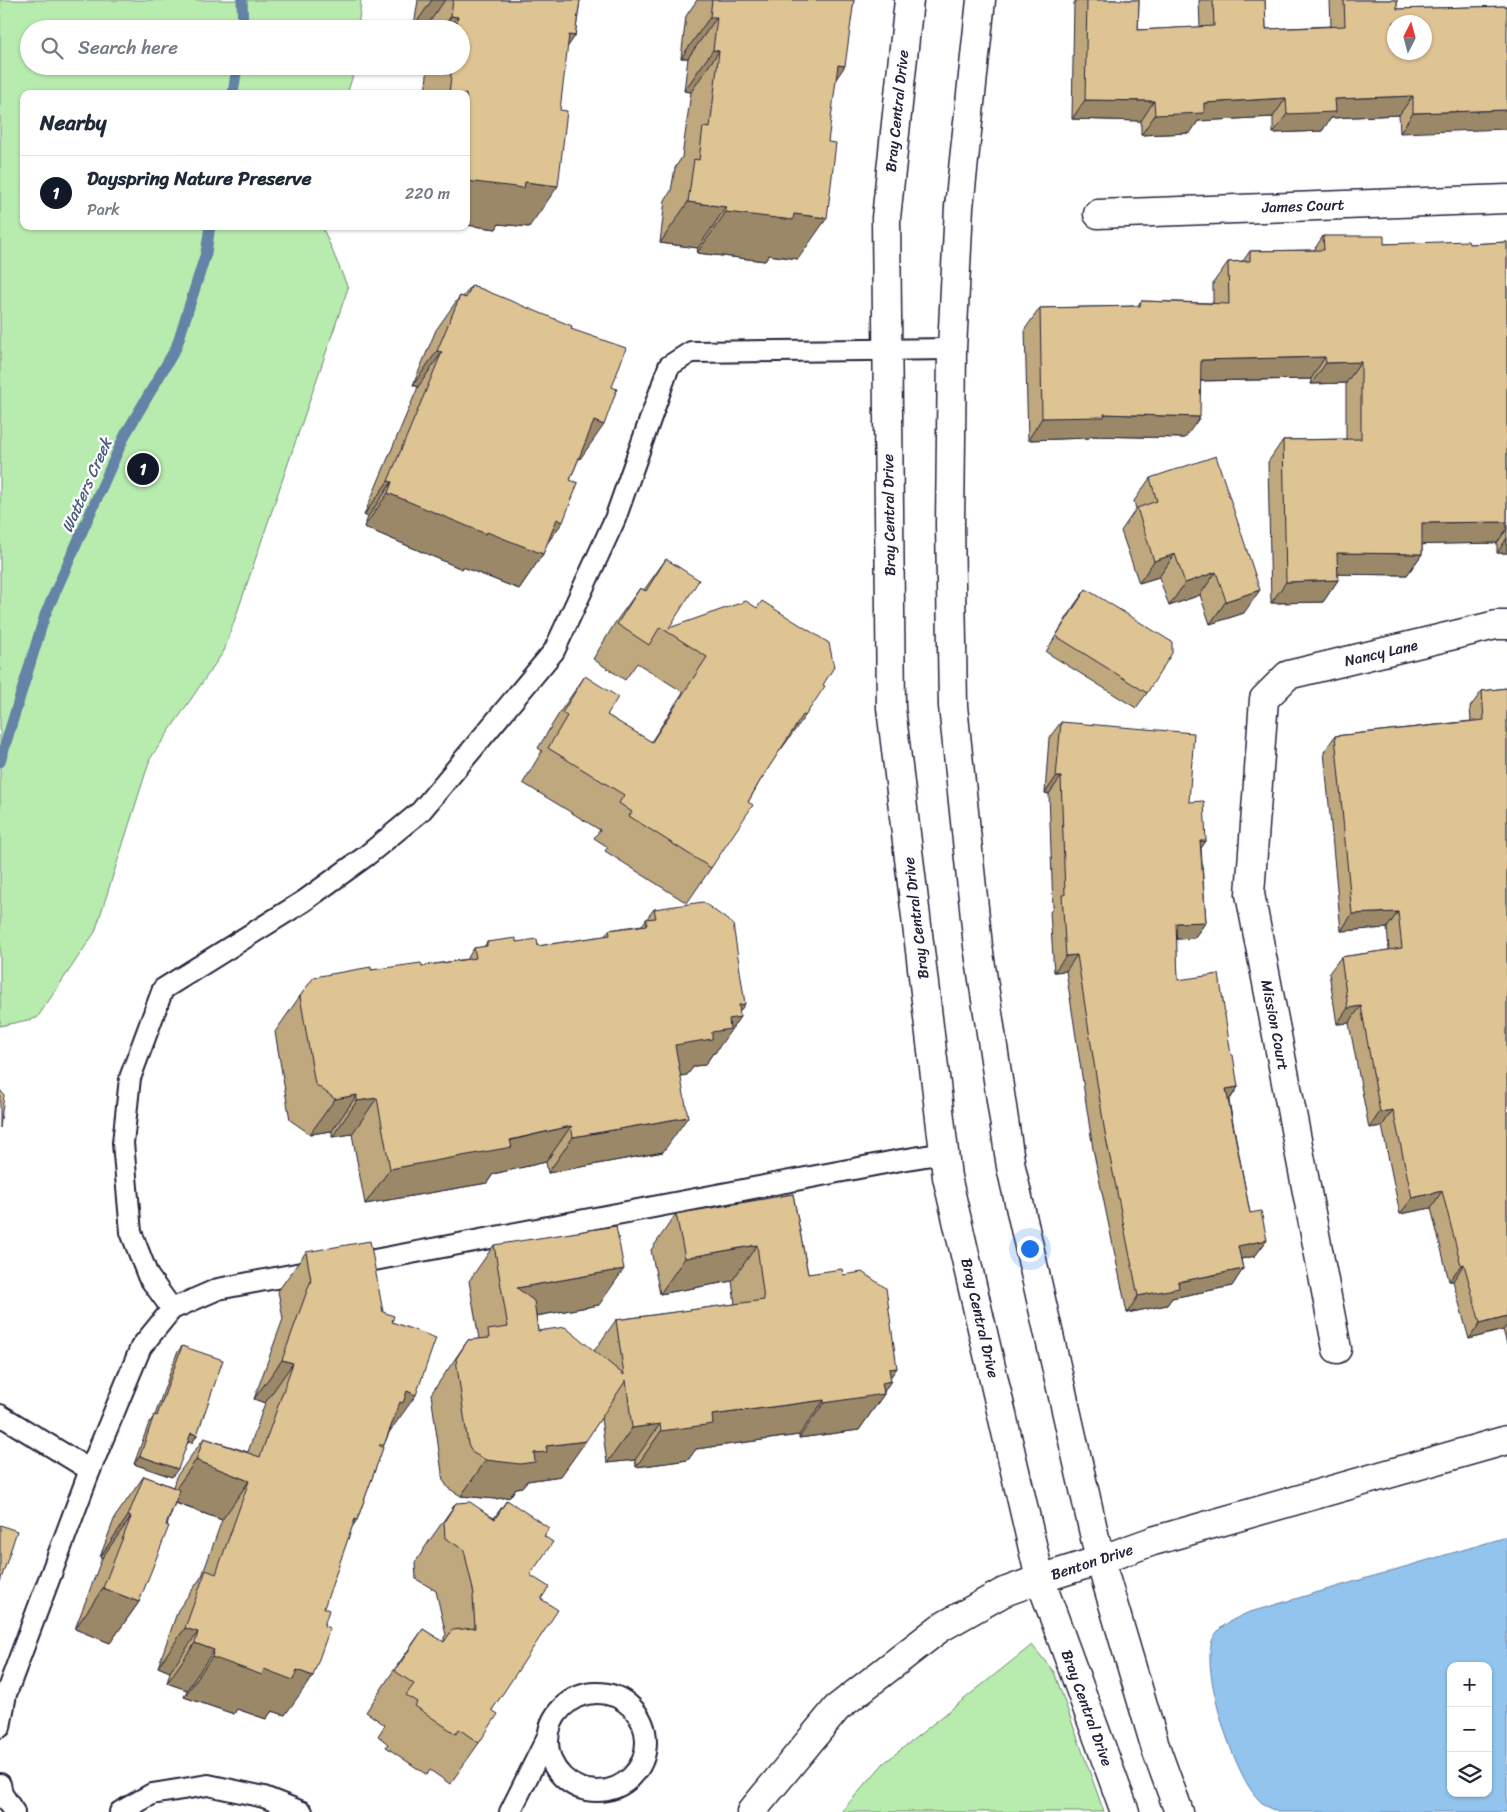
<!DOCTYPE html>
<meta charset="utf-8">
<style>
body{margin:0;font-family:Sriracha,sans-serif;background:#f6f6f7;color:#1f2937}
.controls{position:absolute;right:15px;bottom:15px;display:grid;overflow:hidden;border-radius:10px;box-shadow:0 1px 4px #0004}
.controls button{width:45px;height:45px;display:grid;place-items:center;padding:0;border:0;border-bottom:1px solid #e0e1e3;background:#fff;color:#1f2937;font:25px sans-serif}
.compass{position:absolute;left:1387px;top:15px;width:45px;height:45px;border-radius:50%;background:#fff;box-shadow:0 1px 4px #0004;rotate:6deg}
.you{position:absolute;left:1029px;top:1248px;width:18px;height:18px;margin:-12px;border:4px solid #fff;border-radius:50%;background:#1a73e8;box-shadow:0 0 0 8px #1a73e833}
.badge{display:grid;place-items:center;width:32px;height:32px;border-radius:50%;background:#111827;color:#fff;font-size:16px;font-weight:700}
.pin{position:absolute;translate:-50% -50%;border:2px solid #fff;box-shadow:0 1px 5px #0006}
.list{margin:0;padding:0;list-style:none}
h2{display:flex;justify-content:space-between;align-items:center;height:65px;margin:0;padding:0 20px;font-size:21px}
h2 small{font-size:16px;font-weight:400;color:#747a83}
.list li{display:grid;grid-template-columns:32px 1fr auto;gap:15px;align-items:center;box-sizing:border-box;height:75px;padding:0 20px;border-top:1px solid #e0e1e3}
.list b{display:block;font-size:19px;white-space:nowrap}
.list p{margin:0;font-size:16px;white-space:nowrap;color:#747a83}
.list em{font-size:16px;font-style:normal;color:#747a83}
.icon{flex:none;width:28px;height:28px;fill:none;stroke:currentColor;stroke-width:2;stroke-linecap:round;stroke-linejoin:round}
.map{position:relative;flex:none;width:1507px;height:1812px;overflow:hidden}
.search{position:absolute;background:#fff;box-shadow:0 1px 4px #0004;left:20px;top:20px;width:450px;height:55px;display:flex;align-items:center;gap:12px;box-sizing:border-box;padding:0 18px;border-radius:28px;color:#747a83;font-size:19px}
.panel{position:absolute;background:#fff;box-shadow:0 1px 4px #0004;left:20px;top:90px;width:450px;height:140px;border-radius:10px}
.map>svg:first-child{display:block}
.green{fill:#b8ecae;stroke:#6d8774}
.water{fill:#92c4ee;stroke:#6583a6;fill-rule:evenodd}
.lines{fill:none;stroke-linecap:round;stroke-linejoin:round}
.stream{stroke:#6583a6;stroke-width:11}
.lane-casing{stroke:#22223b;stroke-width:24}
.street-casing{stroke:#22223b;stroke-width:31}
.secondary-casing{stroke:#22223b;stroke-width:31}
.lane{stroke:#fff;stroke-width:20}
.street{stroke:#fff;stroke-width:28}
.secondary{stroke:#fff;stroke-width:28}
.wall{fill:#bfa87e;stroke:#22223b}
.shaded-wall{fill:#9b8867;stroke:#22223b}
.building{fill:#dec393;stroke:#22223b;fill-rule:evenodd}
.labels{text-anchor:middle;stroke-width:4.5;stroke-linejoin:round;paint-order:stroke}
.street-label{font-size:15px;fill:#22223b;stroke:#fff}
.water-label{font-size:16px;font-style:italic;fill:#495b7a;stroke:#fff}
</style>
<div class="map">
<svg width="1507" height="1812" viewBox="0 0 1507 1812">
<rect width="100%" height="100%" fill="#fff"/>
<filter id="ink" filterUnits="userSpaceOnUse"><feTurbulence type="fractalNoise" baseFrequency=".02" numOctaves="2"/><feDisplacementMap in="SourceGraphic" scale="10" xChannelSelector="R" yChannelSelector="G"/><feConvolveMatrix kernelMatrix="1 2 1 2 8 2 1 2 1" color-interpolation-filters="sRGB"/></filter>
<g filter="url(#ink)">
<g class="green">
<path d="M0 0H361L358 29H29V66H356L347 94H24V226H322L348 288 224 651 150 759 95 932 37 1018 0 1026Z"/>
<path d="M1032 1645 1054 1672 1104 1812H841L884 1763Z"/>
</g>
<path class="water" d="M1507 1537V1812H1278C1271 1809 1264 1806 1259 1800 1235 1777 1201 1673 1212 1641 1218 1625 1233 1620 1247 1613ZM1451 1666H1488V1793H1451Z"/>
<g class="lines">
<g class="stream">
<path d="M242 0 243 29"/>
<path d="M233 94 237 66"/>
<path d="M0 762 45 615 125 435 176 348 206 253 210 226"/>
</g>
<defs>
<g id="lane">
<path d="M348 1265 901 1160 944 1153"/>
<path d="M172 1309 218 1289 317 1270"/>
<path d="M0 1415 90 1470"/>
<circle cx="597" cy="1742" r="49"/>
<path d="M0 1727 6 1694 90 1470 141 1347 172 1309 148 1276 131 1232 123 1143 130 1078 163 989 304 901 366 856 421 811 554 651 615 519 669 366 691 352 952 349"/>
<path d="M0 1784 2 1794 14 1812"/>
<path d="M120 1812 152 1794 208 1785 264 1797 302 1812"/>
<path d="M510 1812 547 1738"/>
</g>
<g id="street">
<path d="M1098 214 1507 199"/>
<path d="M1337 1349 1250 894 1264 699 1288 675 1496 625H1507"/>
<path d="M1100 1560 1153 1541 1507 1440"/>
</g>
<g id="secondary">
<path d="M909 0 886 218 891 708 932 1051 947 1177 1040 1579 1125 1812"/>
<path d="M981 0 959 207 952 349 950 524 953 706 978 946 1011 1167 1100 1560 1156 1749 1179 1812"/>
<path d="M751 1812 837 1708 940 1628 1004 1592 1040 1579 1100 1560"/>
</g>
</defs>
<use href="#lane" class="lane-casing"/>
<use href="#street" class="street-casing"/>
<use href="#secondary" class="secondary-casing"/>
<use href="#lane" class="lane"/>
<use href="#street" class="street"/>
<use href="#secondary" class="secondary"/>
</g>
<g class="wall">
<path d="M418 0H580L575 36 567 47 529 227 499 224 496 229 466 225V94H425L428 66H461V29H425L426 27 414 26Z"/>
<path d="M697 0H854L836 80 798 259 769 255 765 261 697 253 698 248 660 243 665 200 671 191 675 168 682 157 691 92 684 91 688 58H681L686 16Z"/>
<path d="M1076 0H1139L1138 30 1200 27 1199 0H1265L1266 29 1331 26 1330 0H1397V9L1507 6 1400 133 1399 115 1331 118 1322 131 1273 133V117L1198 121 1190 133 1141 135V121L1072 119 1074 3Z"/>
<path d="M1323 236 1384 244H1469L1507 242V553H1497V543L1422 544V554L1407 575 1337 574 1338 580 1323 602 1271 603 1268 462 1283 440 1346 439V383L1311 384V379L1201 381 1185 438 1091 436 1089 438 1028 440 1025 329 1040 308 1137 306 1141 301 1213 303V283L1228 262 1243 261 1250 251 1314 250Z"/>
<path d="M472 285 571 329 580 459 579 458 570 480 543 554 519 589 463 567 462 569 364 527 368 517 364 515 418 387 413 385 436 330 460 296 463 297Z"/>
<path d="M1150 478 1244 613 1210 624 1200 595 1169 606 1159 577 1139 583 1121 531 1136 509 1134 501Z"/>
<path d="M666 559 669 628 823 685 805 716 780 751H779L760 781 711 868 687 903 605 851 608 847 594 838 600 830 523 783 542 751 538 748 560 712 585 676 607 715 651 742 683 692 637 663 625 680 593 659 615 623 640 588 644 590Z"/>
<path d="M1086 589 1147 693 1136 708 1046 652 1075 604Z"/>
<path d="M1507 688V1344L1503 1330 1469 1339 1453 1281H1449L1431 1208 1400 1214 1382 1126 1369 1128 1349 1023 1337 1024 1329 973 1341 957 1389 950 1387 928 1341 931 1324 752 1335 736 1471 721 1470 707 1482 691Z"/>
<path d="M1061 722 1189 802 1206 841 1201 848 1206 922 1194 938 1176 939 1178 980 1231 1055 1238 1087 1229 1101 1250 1213 1267 1240 1255 1256 1241 1259 1243 1269 1232 1286 1172 1298 1167 1305 1127 1313 1093 1149 1066 971 1054 972 1050 912 1053 908 1049 794 1045 793 1049 738Z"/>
<path d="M654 909 739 1011 715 1053H713L705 1065 694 1066 687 1075 681 1076 663 1152 548 1173 546 1162 493 1174 487 1183 365 1204 352 1134 332 1137V1131L310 1134 290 1120 275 1032 300 996 371 970 422 966 467 959 474 948 484 947 487 942H516L538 946 605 936 609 930 642 925Z"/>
<path d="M793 1194 808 1274 843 1275 897 1368 890 1377 884 1392V1394L859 1430 799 1438V1435L696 1449 688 1460 636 1467 635 1460 607 1463 601 1418 561 1476 527 1481 522 1487 516 1488 510 1497 495 1499 461 1496 448 1488 443 1480 431 1394 468 1340 479 1339 469 1281 494 1245 599 1305 536 1316 538 1331 594 1351 616 1320 735 1304 732 1281 660 1294 651 1250 676 1214Z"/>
<path d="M306 1252 383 1312 392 1322 389 1433 383 1447 357 1520 352 1527 285 1715 272 1711 266 1719 237 1709 234 1714 184 1697 187 1690 167 1683 170 1672 158 1667 178 1610 202 1576 222 1520 175 1503 139 1602 110 1643 75 1629 102 1558 100 1557 115 1517 144 1476 173 1487 176 1477 204 1438 248 1452 265 1403 254 1399 283 1319 278 1291Z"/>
<path d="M182 1346 197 1435 192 1443 188 1442 172 1477 134 1464 149 1423 155 1415 177 1353Z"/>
<path d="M507 1500 544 1536 530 1575 541 1599 492 1710 479 1743 450 1784 430 1770 427 1775 386 1747 388 1744 378 1736 385 1725 366 1712 394 1670 423 1629 443 1642 444 1641V1637L446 1635 436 1591 416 1579 415 1563 427 1544 456 1503 494 1518Z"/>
</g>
<g class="shaded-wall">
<path d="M432 0H445L426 27 414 26Z"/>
<path d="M451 16 458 17 449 29H442Z"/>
<path d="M710 17H717L688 58H681Z"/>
<path d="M569 35 575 36 547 77Z"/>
<path d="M713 50 719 51 691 92 684 91Z"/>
<path d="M838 65 845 66 817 107Z"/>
<path d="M1413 96 1399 115 1331 118 1322 131 1273 133 1287 114 1335 99Z"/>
<path d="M1286 98 1273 117 1198 121 1190 133 1141 135 1155 115 1204 103Z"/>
<path d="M1085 100 1154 101 1141 121 1072 119Z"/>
<path d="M1507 110V129L1400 133 1413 113Z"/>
<path d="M466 181 525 182 558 186 529 227 499 224 496 229 466 225Z"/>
<path d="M688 202 726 207 698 248 660 243Z"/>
<path d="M726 212 794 214 827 218 798 259 769 255 765 261 697 253Z"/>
<path d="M437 351 442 352 418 387 413 385Z"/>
<path d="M1325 357 1311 379 1186 381 1201 360Z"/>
<path d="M1361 362 1346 383 1311 384 1326 363Z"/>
<path d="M1104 414 1200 417 1185 438 1091 436 1089 438 1028 440 1042 418Z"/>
<path d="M594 421 604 425 580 459 570 455Z"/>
<path d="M388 481 392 482 368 517 364 515Z"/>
<path d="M388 493 487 532 557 519 563 522 540 553 543 554 519 589 463 567 462 569 364 527Z"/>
<path d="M1507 522V529L1497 543 1407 545 1422 523Z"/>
<path d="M1507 538V553H1497Z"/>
<path d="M1337 553 1422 554 1407 575 1322 574Z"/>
<path d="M1175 554 1159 577 1139 583 1154 561Z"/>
<path d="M1216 572 1200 595 1169 606 1185 583Z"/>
<path d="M1338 580 1323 602 1271 603 1286 582Z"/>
<path d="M1260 590 1244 613 1210 624 1226 601Z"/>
<path d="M1056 777H1061L1049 794 1045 793Z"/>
<path d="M1200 841H1206L1194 858Z"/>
<path d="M1398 912 1387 928 1341 931 1352 914Z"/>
<path d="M1206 922 1194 938 1164 940 1176 923Z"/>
<path d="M1077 955 1066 971 1054 972 1066 956Z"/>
<path d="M745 1004 735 1018 740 1017 715 1053H713L705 1065 694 1066 687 1075 650 1081 675 1045 712 1032 739 1005Z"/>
<path d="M1361 1006 1349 1023 1337 1024 1348 1008Z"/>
<path d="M1238 1087 1227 1103 1226 1089Z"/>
<path d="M357 1095 332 1131 310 1134 335 1099Z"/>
<path d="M377 1098 352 1134 332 1137 357 1101Z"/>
<path d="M1393 1110 1382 1126 1369 1128 1380 1112Z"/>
<path d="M688 1117 663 1152 548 1173 573 1137Z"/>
<path d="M571 1126 546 1162 493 1174 487 1183 365 1204 390 1169Z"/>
<path d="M1442 1191 1431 1208 1400 1214 1412 1198Z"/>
<path d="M1267 1240 1255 1256 1227 1262 1238 1246Z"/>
<path d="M757 1245 732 1281 660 1294 685 1258Z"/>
<path d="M1464 1264 1453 1281H1449L1461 1265Z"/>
<path d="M624 1269 599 1305 507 1321 517 1288Z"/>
<path d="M1243 1269 1232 1286 1172 1298 1167 1305 1127 1313 1138 1296 1178 1282Z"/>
<path d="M1507 1316V1325L1503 1330 1469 1339 1480 1323Z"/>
<path d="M282 1360 293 1363 265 1403 254 1399Z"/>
<path d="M897 1368 887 1382 891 1381 882 1395 884 1394 859 1430 799 1438 824 1403 889 1369Z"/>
<path d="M407 1391 416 1395 388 1434 372 1441Z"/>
<path d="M824 1400 799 1435 696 1449 688 1460 636 1467 661 1431 712 1415Z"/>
<path d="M660 1424 635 1460 607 1463 632 1428Z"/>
<path d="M191 1433 197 1435 192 1443 185 1441Z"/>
<path d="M586 1441 561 1476 527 1481 522 1487 516 1488 510 1497 495 1499 461 1496 486 1460 534 1453 546 1446Z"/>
<path d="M140 1456 178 1469 172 1477 134 1464Z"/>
<path d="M196 1460 249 1481 222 1520 168 1500Z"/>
<path d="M128 1516 131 1517 102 1558 100 1557Z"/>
<path d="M103 1588 139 1602 110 1643 75 1629Z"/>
<path d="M185 1628 198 1632 170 1672 158 1667Z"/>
<path d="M195 1643 214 1650 187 1690 167 1683Z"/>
<path d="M212 1657 264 1669 297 1670 313 1676 285 1715 272 1711 266 1719 237 1709 234 1714 184 1697Z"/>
</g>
<g class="building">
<path d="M453 0H580L575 36 569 35 560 110 567 111 558 186 525 182 524 188 466 181V94H449L452 66H461V29H456L458 17 451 16Z"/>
<path d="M712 0H854L845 66 838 65 828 142 836 143 827 218 794 214 793 220 726 212V207L688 202 694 159 699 160 703 127 710 128 719 51 713 50 717 17H710Z"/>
<path d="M1087 0H1139L1138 30 1214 26 1213 0H1265L1266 29 1345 26 1344 0H1397V9L1507 6V110L1413 113V96L1335 99 1336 112 1287 114 1286 98 1204 103V113L1155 115 1154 101 1085 100ZM1394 22H1424V52H1394Z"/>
<path d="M1323 236H1384V244L1468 241 1469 244 1507 242V522L1422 523V554L1337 553 1338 580 1286 582 1283 440 1361 439V362L1326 363 1325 357 1201 360 1200 417 1104 414V417L1042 418 1040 308 1140 306 1141 301 1229 304 1228 262 1250 261V251L1324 250Z"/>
<path d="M472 285 572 326 571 329 626 348 612 387 617 389 604 425 594 421 570 480 578 483 563 522 557 519 543 554 487 532 486 534 388 493 392 482 388 481 442 352 437 351 460 296 466 298Z"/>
<path d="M1216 456 1260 590 1226 601 1216 572 1185 583 1175 554 1154 561 1137 508 1157 501 1150 478Z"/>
<path d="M666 559 699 580 669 628 746 601 757 608 762 601 829 643 834 667 823 685 825 686 805 716 803 715 760 781 748 802 753 805 711 868 629 816 632 812 619 803 624 795 548 748 567 716 562 713 585 676 618 697 607 715 652 742 707 657 660 627 649 645 617 624 640 588 646 591Z"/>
<path d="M1086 589 1172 642V653L1147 693 1056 636Z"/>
<path d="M1507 688V1316L1480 1323 1464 1264 1461 1265 1442 1191 1412 1198 1393 1110 1380 1112 1361 1006 1348 1008 1341 957 1402 948 1398 912 1352 914 1335 736 1484 720 1482 691Z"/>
<path d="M1061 722 1194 733 1189 802 1204 801 1206 841H1200L1206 922 1176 923 1178 980 1219 974 1231 1055H1233L1238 1087 1226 1089 1250 1213 1261 1211 1267 1240 1238 1246 1243 1269 1178 1282 1179 1288 1138 1296 1105 1133 1077 955 1066 956 1062 895H1065L1061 777H1056Z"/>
<path d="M703 902 733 924 745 1004 739 1005 740 1017 729 1019 730 1029 712 1032V1039L675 1045 688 1117 573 1137 571 1126 510 1140 512 1147 390 1169 377 1098 357 1101V1095L335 1099 315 1084 300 996 314 977 371 967V970L421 963 422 966 476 958 474 948 487 946V942L516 938V942L537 939 538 946 610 935 609 930 647 925 646 919 656 918 654 909Z"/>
<path d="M0 1090 4 1095 0 1128Z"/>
<path d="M793 1194 808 1274 842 1269 843 1275 862 1272 886 1288 897 1368 889 1369 891 1381 882 1383 884 1394 824 1403V1400L712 1415 713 1424 661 1431 660 1424 632 1428 626 1380 586 1441 546 1446 547 1452 534 1453 535 1462 520 1464 486 1460 473 1453 468 1444 456 1359 468 1340 489 1338 488 1330 508 1327 494 1245 616 1226 624 1269 517 1288 534 1301 538 1331 565 1327 624 1375 616 1320 764 1300 757 1245 685 1258 676 1214Z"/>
<path d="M370 1241 383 1312 394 1316 392 1322 436 1338 416 1395 407 1391 403 1403 400 1402 384 1445H379L383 1448 357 1520 355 1519 324 1608 329 1610 324 1626 330 1628 313 1676 297 1670 293 1680 264 1669 262 1675 212 1657 214 1650 195 1643 198 1632 185 1628 206 1570 216 1574 249 1481 196 1460 204 1438 260 1457 293 1363 282 1360 311 1280 306 1252Z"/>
<path d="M182 1346 223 1360 197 1435 191 1433 178 1469 140 1456 154 1415 157 1416Z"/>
<path d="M144 1476 180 1490 166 1525 169 1526 139 1602 103 1588 131 1517 128 1516Z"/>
<path d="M507 1500 549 1528 544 1536 553 1542 530 1575 549 1587 541 1599 558 1610 492 1710 498 1714 479 1743 459 1729 456 1734 415 1706 417 1702 406 1695 414 1684 395 1671 423 1629 444 1642 452 1630 475 1628 473 1596 474 1594 464 1550 445 1538 444 1522 456 1503 470 1502 495 1519Z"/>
<path d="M0 1525 17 1531 0 1582Z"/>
</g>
</g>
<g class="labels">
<g class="street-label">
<text transform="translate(897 111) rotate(-84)" y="5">Bray Central Drive</text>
<text transform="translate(1303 206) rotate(-2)" y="5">James Court</text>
<text transform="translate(889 515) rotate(-91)" y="5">Bray Central Drive</text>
<text transform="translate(1381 653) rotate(-13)" y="5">Nancy Lane</text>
<text transform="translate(916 918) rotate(-97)" y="5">Bray Central Drive</text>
<text transform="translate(1275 1025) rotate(79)" y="5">Mission Court</text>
<text transform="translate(980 1318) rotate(77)" y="5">Bray Central Drive</text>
<text transform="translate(1092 1562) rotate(-18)" y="5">Benton Drive</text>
<text transform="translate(1087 1708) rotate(70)" y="5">Bray Central Drive</text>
</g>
<g class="water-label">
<text transform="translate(86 485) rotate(-66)" y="6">Watters Creek</text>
</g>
</g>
</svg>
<div class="controls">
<button>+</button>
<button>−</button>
<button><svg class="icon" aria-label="layers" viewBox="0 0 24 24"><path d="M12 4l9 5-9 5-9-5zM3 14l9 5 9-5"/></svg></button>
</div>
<svg class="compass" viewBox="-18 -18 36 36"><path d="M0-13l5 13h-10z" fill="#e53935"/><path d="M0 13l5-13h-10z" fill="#747a83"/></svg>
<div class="you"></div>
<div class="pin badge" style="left:143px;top:469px">1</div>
<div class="search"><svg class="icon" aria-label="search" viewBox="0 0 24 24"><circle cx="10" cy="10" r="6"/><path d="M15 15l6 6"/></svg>Search here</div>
<section class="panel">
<h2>Nearby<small></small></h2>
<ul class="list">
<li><span class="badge">1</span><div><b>Dayspring Nature Preserve</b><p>Park</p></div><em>220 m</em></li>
</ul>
</section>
</div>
